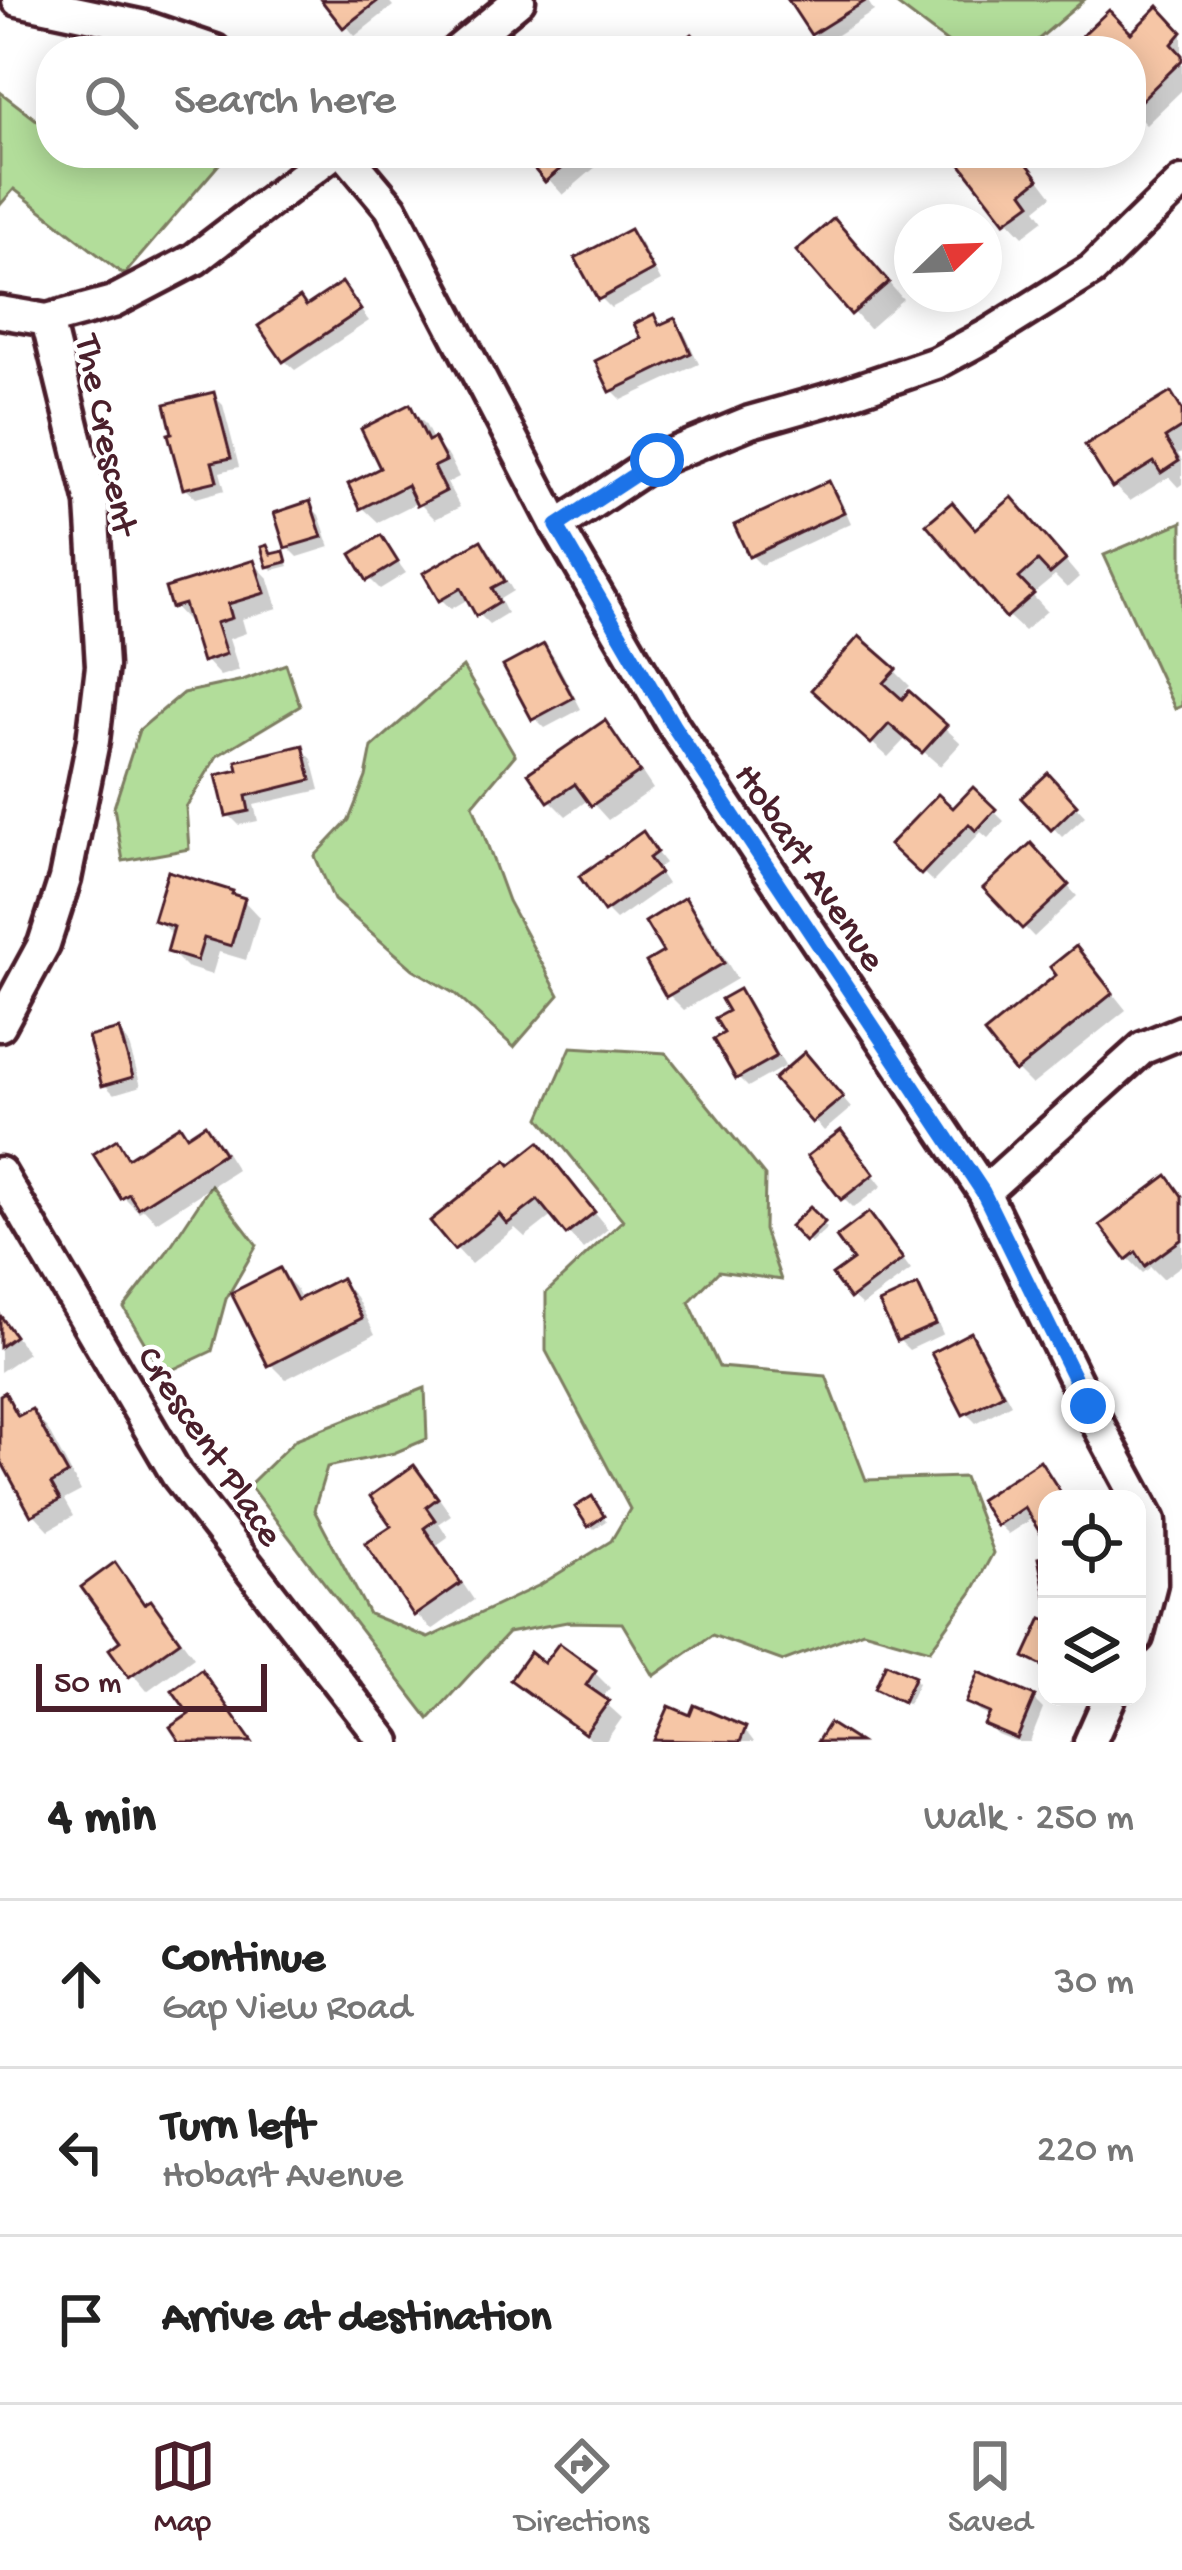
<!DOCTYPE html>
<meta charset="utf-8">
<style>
body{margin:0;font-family:"Gochi Hand",sans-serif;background:#f2f2f2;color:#222}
.controls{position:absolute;right:36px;bottom:36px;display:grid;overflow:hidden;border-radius:24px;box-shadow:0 6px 30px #0003}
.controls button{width:108px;height:108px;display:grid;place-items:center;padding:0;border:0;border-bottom:3px solid #e0e0e0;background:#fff;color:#222;font:60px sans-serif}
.compass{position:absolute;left:894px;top:204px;width:108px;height:108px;border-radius:50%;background:#fff;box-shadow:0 6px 30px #0003;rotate:67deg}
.scale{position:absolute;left:36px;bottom:30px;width:231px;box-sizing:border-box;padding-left:12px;border:6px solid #4a1f2b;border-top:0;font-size:33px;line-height:42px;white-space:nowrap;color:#4a1f2b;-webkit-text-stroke:9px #fff;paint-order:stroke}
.stop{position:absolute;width:36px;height:36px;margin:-27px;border:9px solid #1a73e8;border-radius:50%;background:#fff}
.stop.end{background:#1a73e8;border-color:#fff;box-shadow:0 3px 12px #0008}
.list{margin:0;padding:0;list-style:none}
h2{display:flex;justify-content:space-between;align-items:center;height:156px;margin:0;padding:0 48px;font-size:51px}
h2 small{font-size:39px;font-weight:400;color:#767676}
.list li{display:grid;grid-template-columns:78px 1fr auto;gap:36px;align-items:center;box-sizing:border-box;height:168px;padding:0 48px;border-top:3px solid #e0e0e0}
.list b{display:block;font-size:45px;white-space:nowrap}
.list p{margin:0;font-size:39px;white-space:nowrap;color:#767676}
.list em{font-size:39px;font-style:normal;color:#767676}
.icon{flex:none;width:66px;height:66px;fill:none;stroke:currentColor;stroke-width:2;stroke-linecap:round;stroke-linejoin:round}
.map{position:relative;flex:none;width:1182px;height:1742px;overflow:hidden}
.search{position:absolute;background:#fff;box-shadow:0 6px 30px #0003;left:36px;right:36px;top:36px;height:132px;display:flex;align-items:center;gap:30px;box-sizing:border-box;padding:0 42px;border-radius:48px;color:#767676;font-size:45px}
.sheet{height:660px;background:#fff}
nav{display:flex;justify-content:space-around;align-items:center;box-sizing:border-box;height:168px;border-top:3px solid #e0e0e0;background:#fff;font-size:33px;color:#767676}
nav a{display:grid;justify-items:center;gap:6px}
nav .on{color:#4a1f2b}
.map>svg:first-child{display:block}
.green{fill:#b2dd9a;stroke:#7e7e62;stroke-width:3}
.shadow{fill:#0003}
.building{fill:#f6c6a6;stroke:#4a1f2b;stroke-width:3}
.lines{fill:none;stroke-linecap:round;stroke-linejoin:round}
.street-casing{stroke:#4a1f2b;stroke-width:39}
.street{stroke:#fff;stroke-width:30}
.route{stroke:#1a73e8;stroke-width:15}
.labels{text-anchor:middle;stroke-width:9;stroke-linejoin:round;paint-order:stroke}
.street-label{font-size:39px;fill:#4a1f2b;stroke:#fff}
</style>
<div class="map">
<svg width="1182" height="1742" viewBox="0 0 1182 1742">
<rect width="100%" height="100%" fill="#fff"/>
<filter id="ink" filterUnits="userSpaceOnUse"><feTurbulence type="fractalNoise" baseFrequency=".00833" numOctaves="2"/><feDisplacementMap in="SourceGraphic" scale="24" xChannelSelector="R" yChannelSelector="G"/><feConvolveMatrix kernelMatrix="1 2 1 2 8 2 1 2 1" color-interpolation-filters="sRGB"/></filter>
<g filter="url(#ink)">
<g class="green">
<path d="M891 0H1084L1025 51H959Z"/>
<path d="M0 92 51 131V153H223L226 156 124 275 14 189 0 205Z"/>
<path d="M1182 522V706L1175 709 1104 555Z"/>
<path d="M286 664 300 706 217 756 186 807 189 849 123 861 114 807 139 730 183 693 243 680Z"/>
<path d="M463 667 515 755 473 805 508 901 559 995 514 1047 455 994 413 969 334 900 315 856 349 820 366 777 372 747Z"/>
<path d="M571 1047 666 1053 765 1176 764 1230 781 1280 719 1271 689 1302 719 1367 826 1376 866 1480 964 1477 993 1553 972 1592 930 1650 863 1631 783 1661 712 1635 654 1676 622 1623 567 1622 508 1633 429 1719 249 1485 296 1439 425 1388 427 1439 394 1453 327 1467 314 1510 369 1614 428 1638 540 1585 611 1541 630 1509 546 1351V1293L623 1220 540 1118Z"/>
<path d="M211 1185 257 1245 226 1299 212 1351 163 1374 124 1308 166 1253Z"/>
</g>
<g class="shadow">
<path d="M325 0H388L393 6 355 36Z"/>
<path d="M792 0H867L874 11 823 44 813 34Z"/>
<path d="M1158 10 1182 35V90L1146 125 1131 110V51L1072 49 1109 14 1131 37Z"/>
<path d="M525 153H612L563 195Z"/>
<path d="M956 153H1019L1052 196 1036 209 1044 220 1023 236 1008 220Z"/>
<path d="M630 232 640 242 661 281 611 308 601 298Z"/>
<path d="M849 238 903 299 869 329 800 252Z"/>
<path d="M342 286 369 321 295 370 285 361 308 309Z"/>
<path d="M653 318 662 327 674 322 684 332 699 364 622 400 612 390 645 340Z"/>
<path d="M213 395 223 405 239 467 220 472 225 490 196 498 185 488Z"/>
<path d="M1170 396 1182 407V452L1178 454 1182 461V484L1178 487 1169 477 1130 501 1114 486Z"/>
<path d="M409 408 425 424 434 442 449 457 459 477 447 483 460 507 435 519 418 502 378 522 362 507 384 470Z"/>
<path d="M828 484 838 494 851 523 761 565 751 555Z"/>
<path d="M309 505 319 515 330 547 298 557 288 547Z"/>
<path d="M1028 517 1079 577 1067 588 1055 576 1032 595 1047 611 1024 631 1008 616 977 532Z"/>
<path d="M381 539 406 573 380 589 370 579Z"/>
<path d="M481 543 491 553 513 591 500 599 507 613 489 624 479 614 470 598 451 609 441 599Z"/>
<path d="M267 548 272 557 283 554 289 566 273 570 269 566Z"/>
<path d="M254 563 269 579 278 608 242 619 246 633 229 639 239 670 220 676 205 660 192 621 189 622 174 606Z"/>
<path d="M544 647 554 657 581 709 545 728 535 718Z"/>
<path d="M895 671 910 686 905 691 961 743 940 766 907 737 888 757 830 705Z"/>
<path d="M604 724 620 740 653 789 608 820 589 799 566 816 550 800Z"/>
<path d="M302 749 312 759 320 790 254 805 258 821 239 825 229 815 220 777Z"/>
<path d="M1048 777 1085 816 1062 837 1026 798Z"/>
<path d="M973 791 1004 821 988 838 981 832 933 882 894 845 953 813Z"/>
<path d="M643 835 665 863 657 869 667 884 616 920 606 910Z"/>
<path d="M1031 847 1077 896 1034 937 987 888Z"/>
<path d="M237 899 244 901 259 917 246 960 219 952 212 975 186 967 170 951 172 935 157 919Z"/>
<path d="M685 901 700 917 737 979 684 1010 669 995Z"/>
<path d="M1091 966 1126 1010 1032 1085 1017 1070Z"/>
<path d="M739 993 749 1003 785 1066 748 1087 738 1077 728 1035Z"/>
<path d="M118 1032 128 1042 141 1086 114 1094 104 1084Z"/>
<path d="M815 1066 851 1108 824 1131 778 1080Z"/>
<path d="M205 1128 220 1143 237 1170 156 1222 144 1209 139 1212 124 1197 116 1143 132 1159 189 1138Z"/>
<path d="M850 1144 882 1186 853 1208 843 1198Z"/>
<path d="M539 1146 608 1229 583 1249 553 1215 525 1237 515 1228 471 1264 456 1248 511 1169Z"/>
<path d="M1167 1179 1182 1194V1265L1163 1279 1151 1267 1143 1273 1128 1258Z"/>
<path d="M810 1211 827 1228 811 1243 794 1226Z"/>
<path d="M879 1226 911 1270 862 1306 852 1297 857 1260Z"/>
<path d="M280 1272 295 1287 302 1301 341 1281 356 1297 375 1334 286 1379 271 1364Z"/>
<path d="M917 1289 927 1299 943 1334 909 1350 899 1340Z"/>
<path d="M0 1316 28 1353 0 1372Z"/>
<path d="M970 1336 980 1346 1011 1404 976 1423 966 1413Z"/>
<path d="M4 1396 23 1417 31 1413 47 1428 81 1491 64 1500 73 1516 49 1530 34 1514 0 1453V1398Z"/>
<path d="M1039 1464 1066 1499H1047V1536L1034 1517 1008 1534 998 1524Z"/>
<path d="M414 1469 429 1484 451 1515 439 1523 448 1537 437 1545 474 1600 432 1630 416 1614 395 1526Z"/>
<path d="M595 1504 606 1521 594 1529 590 1525Z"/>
<path d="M115 1566 130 1582 147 1606 151 1603 166 1619 194 1657 147 1691 113 1650 124 1642Z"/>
<path d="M545 1667 594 1672 610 1688 601 1699 622 1718 605 1742H595L529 1695 514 1680Z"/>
<path d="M201 1673 216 1688 253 1742H184Z"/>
<path d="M914 1679 918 1683 908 1704 878 1688Z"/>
<path d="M1033 1699 1043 1709 1030 1742H1015L998 1735 988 1725 991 1717 980 1712 970 1702Z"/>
<path d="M745 1730 754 1742H661L658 1739Z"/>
</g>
<g class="building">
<path d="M321 0H379L343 28Z"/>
<path d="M788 0H867L811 35Z"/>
<path d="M1158 6 1182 32 1172 44 1182 55V60L1131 110V51L1068 49 1109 10 1131 33Z"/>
<path d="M692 34 705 51H670Z"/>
<path d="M521 153H579L545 182Z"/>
<path d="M952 153H1019L1039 179 1023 192 1031 203 1005 222Z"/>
<path d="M834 218 889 282 851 315 796 251Z"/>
<path d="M630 229 653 270 598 300 575 258Z"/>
<path d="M342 282 361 310 283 362 258 326 300 297 306 306Z"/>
<path d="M654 314 659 325 675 318 691 353 610 392 595 361 641 338 634 324Z"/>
<path d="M214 392 231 458 212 462 217 481 183 489 168 434 172 433 165 404Z"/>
<path d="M1171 392 1182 410V427L1165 438 1179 461 1161 473 1154 462 1112 488 1085 445Z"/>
<path d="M410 404 428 441 434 438 446 461 434 467 446 491 417 506 407 485 360 509 348 484 380 468 361 429Z"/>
<path d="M829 481 844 512 749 557 734 525Z"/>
<path d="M1012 497 1066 560 1050 574 1038 561 1019 578 1034 594 1006 618 926 524 952 502 975 529Z"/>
<path d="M310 501 322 537 285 548 274 513Z"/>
<path d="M381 535 398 562 367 581 351 554Z"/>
<path d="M481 540 505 581 492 588 499 602 476 616 461 588 439 601 423 573Z"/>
<path d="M267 545 271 554 284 551 287 562 267 567 261 547Z"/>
<path d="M254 560 265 593 228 604 232 618 216 623 226 654 202 662 184 604 171 608 165 588Z"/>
<path d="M859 636 897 669 884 683 902 699 909 691 947 725 922 753 889 724 871 744 811 690Z"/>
<path d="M544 644 573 698 532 720 503 666Z"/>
<path d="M605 720 640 772 591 806 575 784 548 802 528 773Z"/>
<path d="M303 745 311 780 246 796 249 811 226 816 216 775 238 770 236 761Z"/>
<path d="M1048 773 1077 805 1051 830 1021 798Z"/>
<path d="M973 787 996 809 976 831 969 824 921 875 889 845 938 794 953 808Z"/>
<path d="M643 831 657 852 649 858 660 873 604 912 579 876Z"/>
<path d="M1031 843 1069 885 1022 929 983 888Z"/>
<path d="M168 871 233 891 232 894 245 898 231 946 204 938 197 961 167 952 174 927 153 920Z"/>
<path d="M685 897 724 963 666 997 646 962 663 952 645 922Z"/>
<path d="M1076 946 1113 993 1015 1072 984 1033 1056 975 1050 967Z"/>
<path d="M739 989 777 1056 736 1079 713 1039 724 1033 715 1018 728 1011 721 999Z"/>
<path d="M119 1029 133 1077 102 1086 88 1037Z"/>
<path d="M805 1052 843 1097 812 1123 774 1079Z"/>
<path d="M205 1124 224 1153 138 1208 129 1194 121 1199 93 1154 117 1139 128 1158 180 1125 187 1136Z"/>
<path d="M841 1130 874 1174 841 1200 807 1156Z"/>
<path d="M539 1142 595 1212 566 1235 538 1200 507 1224 499 1214 454 1250 430 1221 506 1160 510 1165Z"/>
<path d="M1167 1175 1182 1196V1239L1145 1266 1136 1252 1126 1260 1100 1225Z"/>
<path d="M810 1207 825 1222 805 1242 790 1226Z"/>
<path d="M869 1212 903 1259 850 1299 832 1275 853 1260 836 1237Z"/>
<path d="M280 1268 297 1300 341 1278 362 1318 268 1366 231 1293Z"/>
<path d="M918 1285 936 1324 897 1341 879 1303Z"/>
<path d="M0 1315 15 1336 0 1347Z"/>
<path d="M971 1332 1003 1394 963 1415 931 1353Z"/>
<path d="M5 1392 18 1416 32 1409 68 1474 51 1484 60 1500 31 1516 0 1459V1395Z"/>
<path d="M1040 1460 1065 1499H1047V1533L1042 1536 1024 1507 996 1526 979 1500Z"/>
<path d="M414 1465 438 1498 426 1507 435 1520 424 1528 461 1583 414 1616 365 1543 391 1526 370 1496Z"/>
<path d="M592 1496 604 1516 588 1527 575 1507Z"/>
<path d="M1047 1556V1601L1038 1558Z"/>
<path d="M115 1562 144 1604 151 1600 180 1641 129 1677 109 1649 120 1641 81 1587Z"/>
<path d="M1042 1618 1047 1620V1668L1024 1657Z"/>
<path d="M559 1643 596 1670 586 1685 609 1701 585 1734 510 1680 530 1652 544 1663Z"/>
<path d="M886 1663 915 1676 903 1702 875 1688Z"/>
<path d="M201 1669 252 1742H180L170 1727 189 1714 172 1690Z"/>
<path d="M979 1672 1035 1696 1017 1739 984 1725 990 1713 966 1703Z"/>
<path d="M694 1705 746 1727 740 1742 654 1740 669 1706 690 1715Z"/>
<path d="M829 1723 859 1742H817Z"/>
</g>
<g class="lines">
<defs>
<g id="street">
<path d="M18 0 145 27 215 51"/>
<path d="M457 51 519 0"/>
<path d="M345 153 391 208 557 526 674 727 984 1192 1088 1406 1150 1521 1151 1583 1137 1637"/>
<path d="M0 312 47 320 113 302 195 259 333 153"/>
<path d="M557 526 657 460 750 422 834 398 936 363 988 335 1092 270 1182 182"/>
<path d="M0 1025 44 944 65 879 93 741 102 666 92 503 47 320"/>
<path d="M0 1173 177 1475 385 1742"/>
<path d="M984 1192 1143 1048 1182 1032"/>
<path d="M1090 1742 1110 1697"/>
</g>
</defs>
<use href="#street" class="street-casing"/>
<use href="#street" class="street"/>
</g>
</g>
<g class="lines" filter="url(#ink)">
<path class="route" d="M657 460 557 526 674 727 983 1192 1088 1406"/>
</g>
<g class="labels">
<g class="street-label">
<text transform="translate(110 434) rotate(79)" y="14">The Crescent</text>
<text transform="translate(813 865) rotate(56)" y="14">Hobart Avenue</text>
<text transform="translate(213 1444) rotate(56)" y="14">Crescent Place</text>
</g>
</g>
</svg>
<div class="controls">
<button><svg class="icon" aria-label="locate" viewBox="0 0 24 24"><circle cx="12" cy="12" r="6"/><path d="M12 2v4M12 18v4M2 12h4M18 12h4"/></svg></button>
<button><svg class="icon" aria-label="layers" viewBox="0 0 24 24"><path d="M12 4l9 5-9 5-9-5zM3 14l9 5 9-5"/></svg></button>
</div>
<svg class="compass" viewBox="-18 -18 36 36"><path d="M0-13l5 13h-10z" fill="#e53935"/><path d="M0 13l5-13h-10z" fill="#767676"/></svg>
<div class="scale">50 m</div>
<div class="stop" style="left:657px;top:460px"></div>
<div class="stop end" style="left:1088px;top:1406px"></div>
<div class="search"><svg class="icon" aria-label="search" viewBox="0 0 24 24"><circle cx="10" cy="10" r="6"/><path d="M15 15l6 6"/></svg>Search here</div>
</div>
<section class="sheet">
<h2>4 min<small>Walk · 250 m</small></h2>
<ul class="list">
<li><svg class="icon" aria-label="ahead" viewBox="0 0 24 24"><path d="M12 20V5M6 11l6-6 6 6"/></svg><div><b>Continue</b><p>Gap View Road</p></div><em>30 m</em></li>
<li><svg class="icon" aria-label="left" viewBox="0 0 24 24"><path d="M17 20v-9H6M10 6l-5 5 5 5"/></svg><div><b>Turn left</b><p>Hobart Avenue</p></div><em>220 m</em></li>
<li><svg class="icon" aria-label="arrive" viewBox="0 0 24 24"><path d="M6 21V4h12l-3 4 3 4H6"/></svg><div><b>Arrive at destination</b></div></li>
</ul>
</section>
<nav>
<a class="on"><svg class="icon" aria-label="map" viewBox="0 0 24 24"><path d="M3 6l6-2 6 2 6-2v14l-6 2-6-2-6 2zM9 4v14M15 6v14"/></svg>Map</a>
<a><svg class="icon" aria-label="directions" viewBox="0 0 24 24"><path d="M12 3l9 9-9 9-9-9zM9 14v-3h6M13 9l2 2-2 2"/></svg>Directions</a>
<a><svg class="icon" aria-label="saved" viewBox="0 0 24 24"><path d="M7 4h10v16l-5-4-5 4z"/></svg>Saved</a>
</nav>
